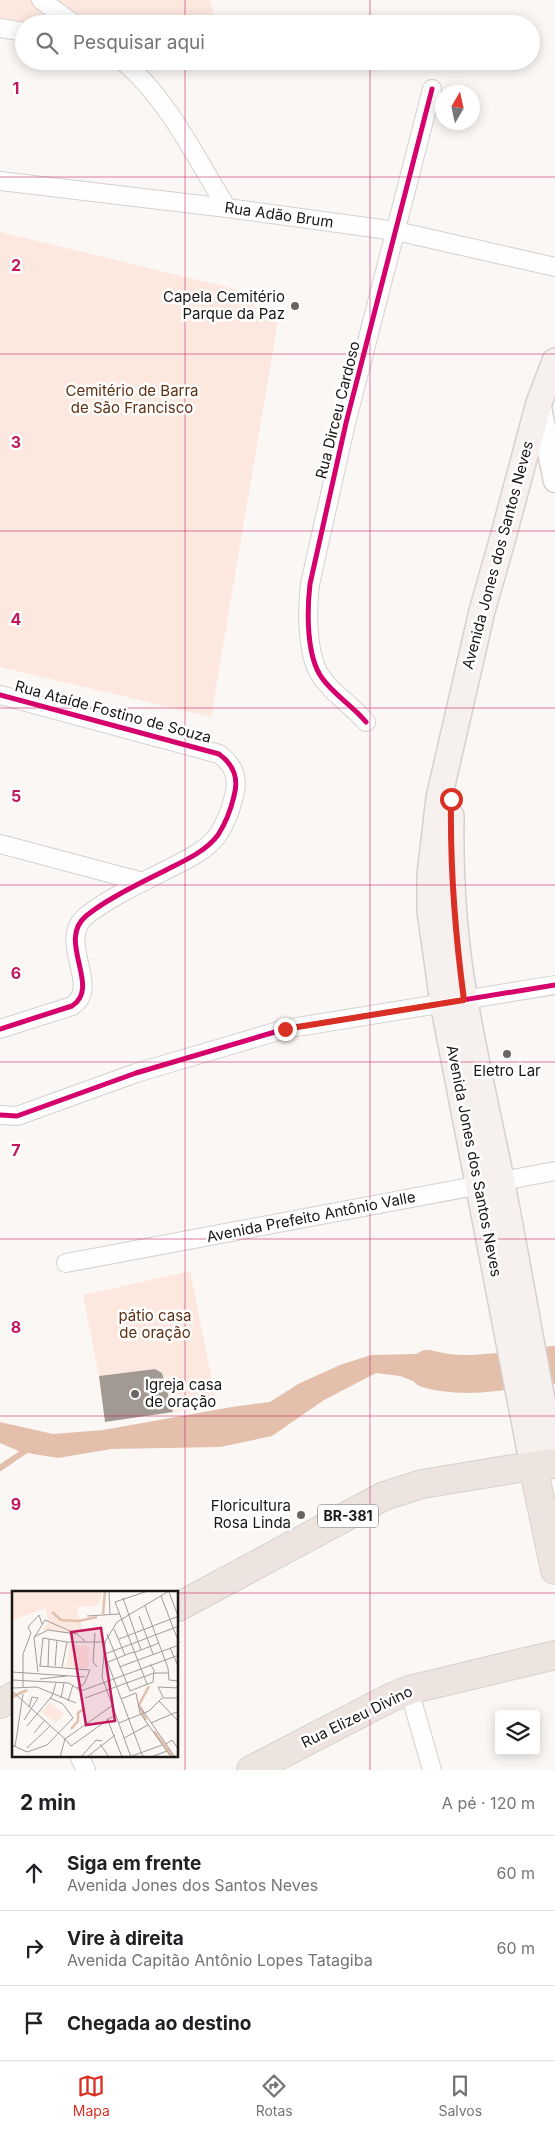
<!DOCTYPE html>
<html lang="pt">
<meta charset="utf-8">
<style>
body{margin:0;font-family:Inter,sans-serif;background:#f6f6f6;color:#202124}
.controls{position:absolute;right:15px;bottom:15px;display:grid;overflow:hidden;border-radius:5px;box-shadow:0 2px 12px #0003}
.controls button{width:45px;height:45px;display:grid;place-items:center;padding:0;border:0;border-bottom:1px solid #e0e0e0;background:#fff;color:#202124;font:25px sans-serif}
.compass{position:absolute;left:435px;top:85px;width:45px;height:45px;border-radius:50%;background:#fff;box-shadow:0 2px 12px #0003;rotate:9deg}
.stop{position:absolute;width:15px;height:15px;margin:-11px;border:4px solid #d93025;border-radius:50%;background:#fff}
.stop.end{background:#d93025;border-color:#fff;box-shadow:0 1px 5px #0008}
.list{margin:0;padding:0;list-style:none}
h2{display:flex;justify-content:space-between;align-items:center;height:65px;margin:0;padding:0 20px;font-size:21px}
h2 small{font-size:16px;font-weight:400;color:#757577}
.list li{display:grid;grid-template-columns:32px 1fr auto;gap:15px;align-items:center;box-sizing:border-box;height:75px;padding:0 20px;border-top:1px solid #e0e0e0}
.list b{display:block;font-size:19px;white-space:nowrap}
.list p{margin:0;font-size:16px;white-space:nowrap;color:#757577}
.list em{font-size:16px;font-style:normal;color:#757577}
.icon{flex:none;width:28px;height:28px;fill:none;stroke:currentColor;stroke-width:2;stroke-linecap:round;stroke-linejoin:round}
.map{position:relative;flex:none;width:555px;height:1770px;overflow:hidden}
.search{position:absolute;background:#fff;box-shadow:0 2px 12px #0003;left:15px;right:15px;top:15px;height:55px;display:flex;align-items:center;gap:12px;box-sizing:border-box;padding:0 18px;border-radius:28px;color:#757577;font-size:19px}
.sheet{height:290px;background:#fff}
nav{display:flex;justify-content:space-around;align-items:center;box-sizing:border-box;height:70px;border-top:1px solid #e0e0e0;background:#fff;font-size:14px;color:#757577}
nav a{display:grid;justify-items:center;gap:2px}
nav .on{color:#d93025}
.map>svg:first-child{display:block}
.green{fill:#fce8de}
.water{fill:#e3bfac}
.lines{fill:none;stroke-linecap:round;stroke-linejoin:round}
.stream{stroke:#e3bfac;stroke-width:6}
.river{stroke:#e3bfac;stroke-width:38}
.building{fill:#a39993}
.minor-casing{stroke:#d5d1cf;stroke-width:20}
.tertiary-casing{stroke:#d5d1cf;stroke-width:25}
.secondary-casing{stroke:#d5d1cf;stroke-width:28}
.primary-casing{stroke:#d4d2d1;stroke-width:30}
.minor{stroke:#fefefe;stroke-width:18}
.tertiary{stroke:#fefefe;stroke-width:22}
.secondary{stroke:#f6f1ee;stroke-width:25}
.primary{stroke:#ede4df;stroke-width:28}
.cycleway-casing{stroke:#fff;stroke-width:8}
.cycleway{stroke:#d6006c;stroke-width:5}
.route{stroke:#d93025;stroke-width:6}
.grid{fill:none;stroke:#c2185b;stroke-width:1;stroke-opacity:0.55}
.poi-dot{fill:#696563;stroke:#fff;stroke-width:2}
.labels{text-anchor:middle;stroke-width:5;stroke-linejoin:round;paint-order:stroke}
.shield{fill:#fff;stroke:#5f5d5b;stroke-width:1}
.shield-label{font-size:14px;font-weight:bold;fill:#1a1715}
.street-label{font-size:15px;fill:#1a1715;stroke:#fff}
.poi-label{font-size:15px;fill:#1a1715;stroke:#fff;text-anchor:end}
.park-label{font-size:15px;fill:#5f3012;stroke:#fff}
.inset-river{fill:none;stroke:#e3bfac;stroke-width:2.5}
.inset-road{fill:none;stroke:#a19d9b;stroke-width:1}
.view{fill:#c2185b;fill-opacity:0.15;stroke:#c2185b;stroke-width:2.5}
.inset-edge{fill:none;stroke:#1a1715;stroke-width:2.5}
.grid-label{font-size:16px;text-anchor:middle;font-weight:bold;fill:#c2185b;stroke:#fff;stroke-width:5;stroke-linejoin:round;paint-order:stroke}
</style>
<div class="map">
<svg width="555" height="1770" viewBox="0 0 555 1770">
<rect width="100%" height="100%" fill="#fbf7f5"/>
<g class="green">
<path d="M0 0H210L214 17 189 24H24L0 21Z"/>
<path d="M0 232 252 293 257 319 278 320 211 717 0 667Z"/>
<path d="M190 1271 217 1406 173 1412 163 1373 155 1369 99 1376 83 1295Z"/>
</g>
<g class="water">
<path d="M555 1346V1382L549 1383 542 1348Z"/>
<path d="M417 1354 440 1366 475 1360 479 1381 432 1388 400 1376 376 1373 324 1400 272 1436 220 1447 111 1449 58 1458 21 1452 0 1443V1422L53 1434 103 1430 232 1407 270 1402 298 1384 340 1365 371 1355Z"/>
</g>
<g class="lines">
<path class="stream" d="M0 1468 28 1449"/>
<path class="river" d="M428 1369C470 1381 513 1368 555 1365"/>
</g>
<path class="building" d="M155 1369 162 1373 173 1412 105 1422 99 1376Z"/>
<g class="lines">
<defs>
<g id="minor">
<path d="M41 0 74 24"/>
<path d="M0 28 24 32"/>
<path d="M123 61C168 99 196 158 227 208"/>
<path d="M0 181 227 208 396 231 555 267"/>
<path d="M0 695 219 754C234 765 239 778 234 796 231 809 225 824 218 835 206 851 186 860 168 869 143 882 108 898 86 916 56 941 102 987 72 1006L0 1029"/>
<path d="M366 722C353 706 334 695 322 678 306 656 307 610 310 584L346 423 432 89"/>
<path d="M0 844 143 882"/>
<path d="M0 1115 17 1116 136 1073 285 1029 555 985"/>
<path d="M66 1263 555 1171"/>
<path d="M409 1690 432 1770"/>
<path d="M79 1756 86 1770"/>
</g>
<path id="tertiary" d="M539 403 555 481"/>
<g id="secondary">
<path d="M451 816C450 878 454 940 465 1001 475 1060 489 1120 501 1179 520 1273 534 1368 555 1462"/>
<path d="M533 1466 443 1003 430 911V875L439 798 482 611 502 541 539 403 555 361"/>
</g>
<g id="primary">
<path d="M533 1466 555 1570"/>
<path d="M178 1607 384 1496 422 1484 550 1463 555 1464"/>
<path d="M0 1704 14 1696"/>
<path d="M251 1770 390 1698 409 1690 555 1655"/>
</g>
</defs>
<use href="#minor" class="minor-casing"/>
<use href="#tertiary" class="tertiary-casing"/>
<use href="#secondary" class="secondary-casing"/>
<use href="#primary" class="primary-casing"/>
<use href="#minor" class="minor"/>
<use href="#tertiary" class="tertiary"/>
<use href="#secondary" class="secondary"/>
<use href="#primary" class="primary"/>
<defs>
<g id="cycleway">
<path d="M0 695 219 754C234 765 239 778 234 796 231 809 225 824 218 835 206 851 186 860 168 869 143 882 108 898 86 916 56 941 102 987 72 1006L0 1029"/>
<path d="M366 722C353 706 334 695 322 678 306 656 307 610 310 584L346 423 432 89"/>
<path d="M0 1115 17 1116 136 1073 285 1029 555 985"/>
</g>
</defs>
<use href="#cycleway" class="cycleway-casing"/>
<use href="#cycleway" class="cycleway"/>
</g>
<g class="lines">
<path class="route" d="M285 1029 464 1000C455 933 450 867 451 799"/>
</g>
<path class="grid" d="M185 0V24M370 0V24M185 61V1770M370 61V1770M0 177H555M0 354H555M0 531H555M0 708H555M0 885H555M0 1062H555M0 1239H555M0 1416H555M0 1593H14M178 1593H555"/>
<g class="poi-dot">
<circle cx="295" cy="306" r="5"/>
<circle cx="507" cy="1054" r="5"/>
<circle cx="135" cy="1394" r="5"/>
<circle cx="301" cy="1515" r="5"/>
</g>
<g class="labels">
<rect class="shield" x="318" y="1504.5" width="60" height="23" rx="4"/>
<g class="shield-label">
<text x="348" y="1521">BR-381</text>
</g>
<g class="street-label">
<text transform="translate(279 215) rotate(8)" y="5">Rua Adão Brum</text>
<text transform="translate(338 410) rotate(-76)" y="5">Rua Dirceu Cardoso</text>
<text transform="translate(498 555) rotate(-75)" y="5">Avenida Jones dos Santos Neves</text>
<text transform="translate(113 712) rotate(15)" y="5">Rua Ataíde Fostino de Souza</text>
<text transform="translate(474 1161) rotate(79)" y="5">Avenida Jones dos Santos Neves</text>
<text transform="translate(311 1217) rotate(-11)" y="5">Avenida Prefeito Antônio Valle</text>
<text transform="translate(357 1717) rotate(-26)" y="5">Rua Elizeu Divino</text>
</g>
<g class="poi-label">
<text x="285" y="302">Capela Cemitério<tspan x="285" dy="17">Parque da Paz</tspan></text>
<text x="507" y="1076" text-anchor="middle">Eletro Lar</text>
<text x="145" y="1390" text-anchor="start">Igreja casa<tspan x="145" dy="17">de oração</tspan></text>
<text x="291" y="1511">Floricultura<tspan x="291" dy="17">Rosa Linda</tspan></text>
</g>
<g class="park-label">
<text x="132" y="396">Cemitério de Barra<tspan x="132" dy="17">de São Francisco</tspan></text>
<text x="155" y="1321">pátio casa<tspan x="155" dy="17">de oração</tspan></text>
</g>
</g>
<g transform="translate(12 1591)">
<rect width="166" height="166" fill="#fbf7f5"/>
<path d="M0 0H91L86 15 64 16 71 40 61 43 29 39 36 32 34 17 0 29ZM57 53 77 56 76 77 55 76ZM38 111 52 123 43 132 30 121Z" fill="#fce8de"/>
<path class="inset-river" d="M40 21 49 29 67 30 85 26M91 23 93 0M0 106 15 99M134 129 127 114 137 95M59 138 66 130V122L73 117M142 140 161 166"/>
<path class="inset-road" d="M97 0 98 23M157 1 166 25M149 5 167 52M111 7 129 59M133 15 156 77 157 89 167 90M75 25 107 23M127 25 141 63M102 38 113 64M19 42 16 36 27 24 30 33M83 42 81 71 85 76M95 43 118 100 141 91 142 79 138 73M22 46 36 39 64 43M107 48 167 25M158 57 167 77M92 62 131 166M121 62 147 52M93 63 167 35M96 71 121 61M27 75 78 79 72 93 65 97M28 75 31 47 55 51H93M43 75 45 49M36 76 37 48M50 76 55 51M107 76 167 54M0 81 73 86M26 81 22 47 33 29 65 43 73 50M28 88 54 85M0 89 57 92 69 100 167 64M135 93 103 11 136 0M0 97 25 96 64 112M11 97V63L19 42M0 100 53 148 48 166M151 106 146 96 167 97M49 107 52 92M73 107 142 82H157M109 108 124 102 128 122 159 166M56 110 61 94M147 110 167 131M129 117 163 166M95 127 110 166M12 129 26 107 20 106 17 116M107 132 137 120 150 107H167M139 132 167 120M15 135 40 105 44 92M22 142 32 130M112 147 136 134M88 153 97 166M154 153 160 149 167 159M0 154 15 161M59 155 53 148 101 114M59 155 104 123M3 156 11 103M15 157 38 135M15 161 35 154 61 127 51 113 38 107M120 165 150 154M69 166 84 149 90 150M75 166 103 144M119 166 90 86 93 51 105 31 157 0M139 166 155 160"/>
<path class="view" d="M89 37 103 130 74 134 59 41Z"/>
<rect width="166" height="166" class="inset-edge"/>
</g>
<g class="grid-label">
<text x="16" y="94">1</text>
<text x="16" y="271">2</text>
<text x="16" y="448">3</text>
<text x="16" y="625">4</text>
<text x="16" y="802">5</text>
<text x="16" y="979">6</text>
<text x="16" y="1156">7</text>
<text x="16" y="1333">8</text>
<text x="16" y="1510">9</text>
</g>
</svg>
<div class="controls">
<button><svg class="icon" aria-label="layers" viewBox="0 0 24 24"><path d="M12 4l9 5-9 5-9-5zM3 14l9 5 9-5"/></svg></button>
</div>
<svg class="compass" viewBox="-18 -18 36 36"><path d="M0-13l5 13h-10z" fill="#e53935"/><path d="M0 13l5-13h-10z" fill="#757577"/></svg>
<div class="stop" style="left:451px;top:799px"></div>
<div class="stop end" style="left:285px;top:1029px"></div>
<div class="search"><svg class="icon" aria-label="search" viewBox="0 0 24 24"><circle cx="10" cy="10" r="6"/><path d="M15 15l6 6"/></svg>Pesquisar aqui</div>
</div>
<section class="sheet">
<h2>2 min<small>A pé · 120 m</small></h2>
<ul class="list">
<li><svg class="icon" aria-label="ahead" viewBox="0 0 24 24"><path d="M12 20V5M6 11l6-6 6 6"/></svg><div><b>Siga em frente</b><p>Avenida Jones dos Santos Neves</p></div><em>60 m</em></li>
<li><svg class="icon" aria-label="right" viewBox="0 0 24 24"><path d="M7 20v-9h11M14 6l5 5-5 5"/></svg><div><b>Vire à direita</b><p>Avenida Capitão Antônio Lopes Tatagiba</p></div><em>60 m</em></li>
<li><svg class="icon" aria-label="arrive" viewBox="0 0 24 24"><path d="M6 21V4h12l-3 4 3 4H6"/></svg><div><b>Chegada ao destino</b></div></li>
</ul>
</section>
<nav>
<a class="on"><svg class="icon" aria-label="map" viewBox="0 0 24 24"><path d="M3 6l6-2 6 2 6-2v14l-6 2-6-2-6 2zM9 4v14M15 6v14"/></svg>Mapa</a>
<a><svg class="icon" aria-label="directions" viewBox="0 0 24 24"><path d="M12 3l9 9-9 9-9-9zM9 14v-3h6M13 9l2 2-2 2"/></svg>Rotas</a>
<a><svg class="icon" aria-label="saved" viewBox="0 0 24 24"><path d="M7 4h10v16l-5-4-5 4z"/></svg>Salvos</a>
</nav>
